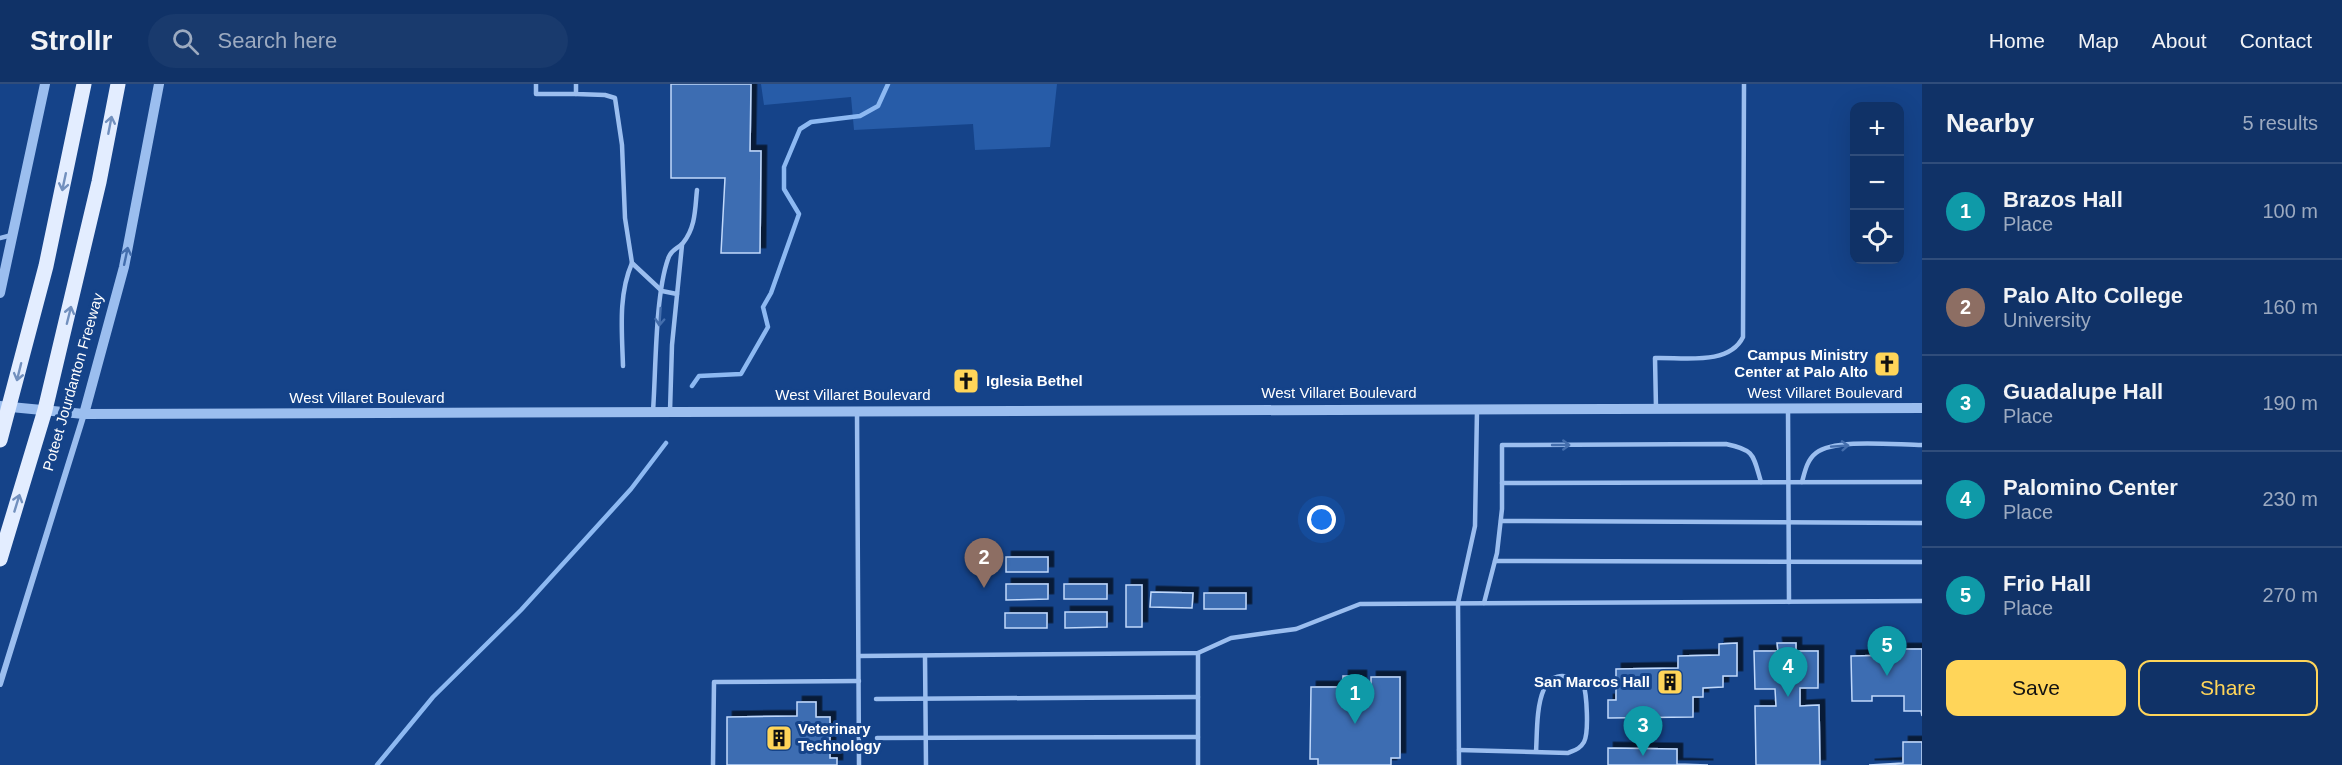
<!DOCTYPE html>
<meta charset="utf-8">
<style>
body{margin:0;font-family:Helvetica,sans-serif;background:#193a6d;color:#f1f3f6}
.controls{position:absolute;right:18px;top:18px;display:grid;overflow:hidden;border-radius:12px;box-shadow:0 6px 24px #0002}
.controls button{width:54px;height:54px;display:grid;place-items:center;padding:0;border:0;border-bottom:2px solid #304d7b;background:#103267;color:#f1f3f6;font:30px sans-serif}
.you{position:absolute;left:1322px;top:436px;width:21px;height:21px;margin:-15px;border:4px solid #fff;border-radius:50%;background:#1a73e8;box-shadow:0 0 0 9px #1a73e833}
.badge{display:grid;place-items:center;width:39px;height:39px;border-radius:50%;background:#ffd559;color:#fff;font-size:20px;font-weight:700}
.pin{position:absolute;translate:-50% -50px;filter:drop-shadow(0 2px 3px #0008)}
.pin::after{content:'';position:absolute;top:32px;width:21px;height:18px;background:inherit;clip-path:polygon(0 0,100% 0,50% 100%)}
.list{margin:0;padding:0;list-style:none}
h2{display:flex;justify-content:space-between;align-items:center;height:78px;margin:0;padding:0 24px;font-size:26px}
h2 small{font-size:20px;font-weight:400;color:#9caac0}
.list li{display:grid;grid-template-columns:39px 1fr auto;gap:18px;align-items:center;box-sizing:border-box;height:96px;padding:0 24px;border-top:2px solid #304d7b}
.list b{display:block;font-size:22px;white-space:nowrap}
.list p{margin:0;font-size:20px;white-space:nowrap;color:#9caac0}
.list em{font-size:20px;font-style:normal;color:#9caac0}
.actions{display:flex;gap:12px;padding:18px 24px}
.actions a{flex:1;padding:14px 0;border:2px solid #ffd559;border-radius:12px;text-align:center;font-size:21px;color:#ffd559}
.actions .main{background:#ffd559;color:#111}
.icon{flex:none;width:33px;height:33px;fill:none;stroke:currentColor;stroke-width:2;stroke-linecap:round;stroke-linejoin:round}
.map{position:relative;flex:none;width:1922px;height:681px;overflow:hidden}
header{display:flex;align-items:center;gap:36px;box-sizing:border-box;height:84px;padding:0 30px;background:#103267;border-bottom:2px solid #304d7b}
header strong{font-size:28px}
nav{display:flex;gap:33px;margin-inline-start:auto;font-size:21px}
.search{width:420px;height:54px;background:#193a6d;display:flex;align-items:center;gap:15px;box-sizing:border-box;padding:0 21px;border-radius:33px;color:#9caac0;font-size:22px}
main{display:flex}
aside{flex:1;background:#103267}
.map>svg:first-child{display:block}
.green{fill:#275ca8}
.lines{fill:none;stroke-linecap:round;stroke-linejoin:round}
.stream{stroke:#8db9f2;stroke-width:4.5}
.building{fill:#3d6db2;stroke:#c1d9fb;stroke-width:1.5;filter:url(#shadow)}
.service{stroke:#9bbeef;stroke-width:4.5}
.minor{stroke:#9bbeef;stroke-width:6}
.tertiary{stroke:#9bbeef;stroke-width:10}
.primary{stroke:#e3edff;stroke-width:15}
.oneway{stroke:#7290be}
.oneway2{stroke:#446ead}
.labels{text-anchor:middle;stroke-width:6;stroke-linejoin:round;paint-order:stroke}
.poi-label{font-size:15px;font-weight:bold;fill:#fff;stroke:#154389;text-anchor:end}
.street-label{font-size:15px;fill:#fff;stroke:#154389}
</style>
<header>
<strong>Strollr</strong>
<div class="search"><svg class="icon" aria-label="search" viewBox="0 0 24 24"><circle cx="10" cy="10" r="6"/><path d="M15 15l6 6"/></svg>Search here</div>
<nav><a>Home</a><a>Map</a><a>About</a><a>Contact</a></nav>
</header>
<main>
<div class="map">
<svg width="1922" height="681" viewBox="0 0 1922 681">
<defs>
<filter id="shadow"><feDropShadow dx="5.5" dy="-5.5" stdDeviation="0" flood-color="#0009"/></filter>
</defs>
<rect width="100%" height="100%" fill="#154389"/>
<path class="green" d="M761 0H1057L1050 63 975 66 973 40 854 46 851 13 764 21Z"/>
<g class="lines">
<g class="stream">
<path d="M692 302 699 292 741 290 768 243 763 223 771 209 799 130 784 105V83L800 45 811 38 860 32 878 22 888 0"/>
<path d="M377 681 433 613 521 526 631 405 666 359"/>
</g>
</g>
<g class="building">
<path d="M671 0H751L750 67H761L760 169H721L725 94H671Z"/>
<rect x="1006" y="473" width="42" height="15"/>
<path d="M1006 500H1048V515L1006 516Z"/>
<rect x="1064" y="500" width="43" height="15"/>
<rect x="1126" y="501" width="16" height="42"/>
<path d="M1151 508 1193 509 1192 524 1150 523Z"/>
<rect x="1204" y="509" width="42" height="16"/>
<path d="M1065 528H1107V543L1065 544Z"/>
<rect x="1005" y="529" width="42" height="15"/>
<path d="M1737 559V592H1723V603L1703 604V613H1693V633L1608 634V616H1616V585L1678 584V572L1719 571V560Z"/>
<path d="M1777 559H1796V567H1818V604H1800V622L1819 621 1820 681H1756L1755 622H1776L1775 605H1755L1754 567H1778Z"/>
<path d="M1902 565H1922V632L1921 627H1904V612H1872V617H1852L1851 572 1902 571Z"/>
<path d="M1343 592H1361V605H1371V593H1400V674H1391V681H1318V675H1310L1311 603H1343Z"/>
<path d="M797 618H816V633H830V674H837V681H727V633L797 632Z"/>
<path d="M1903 658H1922V681H1869L1903 679Z"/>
<path d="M1608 664 1677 665V680L1708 681H1608Z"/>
</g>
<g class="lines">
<g class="service">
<path d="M536 0V10H576"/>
<path d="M576 0V10L605 11 615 14 622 61 625 134 632 179 662 207 677 210"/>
<path d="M0 154 12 151"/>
<path d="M623 282C622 248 618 211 632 179"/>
<path d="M1656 324 1655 274C1683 273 1729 282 1743 253L1744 0"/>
<path d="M1788 325 1789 518"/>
<path d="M653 327C656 286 655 212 668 175 671 165 678 165 683 159 696 143 695 124 697 106"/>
<path d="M670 327 672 261 682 161"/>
<path d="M857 327 859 681"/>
<path d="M1802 398C1805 387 1807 376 1816 369 1835 354 1896 361 1922 361"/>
<path d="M1502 399 1922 398"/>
<path d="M1501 437 1922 439"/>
<path d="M1495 477 1922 478"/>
<path d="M1484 519 1497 469 1502 425V361L1726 360C1755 366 1753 371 1761 398"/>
<path d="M1198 569V681"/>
<path d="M859 572 1198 569 1231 554 1296 545 1360 520 1922 517"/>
<path d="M925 572 926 681"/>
<path d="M876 615 1198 613"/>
<path d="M877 654 1198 653"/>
<path d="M1459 666 1568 669C1575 666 1580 665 1584 658 1589 649 1587 610 1583 599 1533 570 1538 639 1536 668"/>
<path d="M713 681 714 598 859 597"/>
<path d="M1459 681 1458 519 1475 442 1477 326"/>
</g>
<path class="minor" d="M0 600 84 330"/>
<g class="tertiary">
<path d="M0 209 45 0"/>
<path d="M0 322 84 330 1922 324"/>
<path d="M84 330 124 183 159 0"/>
</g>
<g class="primary">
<path d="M0 356 46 182 84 0"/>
<path d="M0 475 45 326 99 98 118 0"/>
</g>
</g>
<defs><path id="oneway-shaft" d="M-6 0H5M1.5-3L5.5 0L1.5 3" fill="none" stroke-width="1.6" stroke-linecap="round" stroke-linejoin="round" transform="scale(1.5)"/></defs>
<g class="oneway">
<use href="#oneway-shaft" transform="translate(110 41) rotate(-79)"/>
<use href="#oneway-shaft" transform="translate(64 98) rotate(102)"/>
<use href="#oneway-shaft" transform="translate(69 231) rotate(-76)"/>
<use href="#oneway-shaft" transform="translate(19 288) rotate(104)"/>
<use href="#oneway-shaft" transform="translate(17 419) rotate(-73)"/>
</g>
<g class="oneway2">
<use href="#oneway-shaft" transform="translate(126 172) rotate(-78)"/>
<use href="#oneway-shaft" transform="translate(660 233) rotate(94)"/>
<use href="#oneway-shaft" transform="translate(1561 361)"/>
<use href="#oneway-shaft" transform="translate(1840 362) rotate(-4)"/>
</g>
<defs>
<symbol id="church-square" viewBox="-11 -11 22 22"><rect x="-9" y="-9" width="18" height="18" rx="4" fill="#ffd559" stroke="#154389"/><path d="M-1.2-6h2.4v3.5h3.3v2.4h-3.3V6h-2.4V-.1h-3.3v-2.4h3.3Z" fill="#111"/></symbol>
<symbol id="building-square" viewBox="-11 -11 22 22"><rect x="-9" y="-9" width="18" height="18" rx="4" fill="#ffd559" stroke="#154389"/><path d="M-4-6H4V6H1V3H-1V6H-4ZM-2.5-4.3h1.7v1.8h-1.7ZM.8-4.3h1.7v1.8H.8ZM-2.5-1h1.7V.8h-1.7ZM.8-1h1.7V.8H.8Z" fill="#111"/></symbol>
</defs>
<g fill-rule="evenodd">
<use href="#church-square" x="1872" y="265" width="30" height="30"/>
<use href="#church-square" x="951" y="282" width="30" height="30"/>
<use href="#building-square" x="1655" y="583" width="30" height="30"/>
<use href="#building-square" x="764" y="639" width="30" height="30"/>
</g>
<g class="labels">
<g class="poi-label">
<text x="1868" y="276">Campus Ministry<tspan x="1868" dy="17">Center at Palo Alto</tspan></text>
<text x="986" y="302" text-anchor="start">Iglesia Bethel</text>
<text x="1650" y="603">San Marcos Hall</text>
<text x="798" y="650" text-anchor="start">Veterinary<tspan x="798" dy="17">Technology</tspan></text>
</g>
<g class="street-label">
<text transform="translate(73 298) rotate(-74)" y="5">Poteet Jourdanton Freeway</text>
<text x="1339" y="314">West Villaret Boulevard</text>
<text x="1825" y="314">West Villaret Boulevard</text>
<text x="853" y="316">West Villaret Boulevard</text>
<text x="367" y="319">West Villaret Boulevard</text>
</g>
</g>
</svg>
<div class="controls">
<button>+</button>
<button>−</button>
<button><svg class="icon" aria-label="locate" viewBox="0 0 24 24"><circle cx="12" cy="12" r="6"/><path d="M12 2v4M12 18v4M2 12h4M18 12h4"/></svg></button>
</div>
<div class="you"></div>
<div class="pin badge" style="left:1355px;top:640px;background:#0f9aa8">1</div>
<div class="pin badge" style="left:984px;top:504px;background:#8d6e63">2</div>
<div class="pin badge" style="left:1643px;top:672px;background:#0f9aa8">3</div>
<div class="pin badge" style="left:1788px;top:613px;background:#0f9aa8">4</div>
<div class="pin badge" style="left:1887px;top:592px;background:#0f9aa8">5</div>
</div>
<aside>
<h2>Nearby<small>5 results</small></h2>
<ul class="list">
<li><span class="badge" style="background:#0f9aa8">1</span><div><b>Brazos Hall</b><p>Place</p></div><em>100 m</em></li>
<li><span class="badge" style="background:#8d6e63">2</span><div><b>Palo Alto College</b><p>University</p></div><em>160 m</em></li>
<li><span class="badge" style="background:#0f9aa8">3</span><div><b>Guadalupe Hall</b><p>Place</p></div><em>190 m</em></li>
<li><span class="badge" style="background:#0f9aa8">4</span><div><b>Palomino Center</b><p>Place</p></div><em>230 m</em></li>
<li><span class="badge" style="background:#0f9aa8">5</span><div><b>Frio Hall</b><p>Place</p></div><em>270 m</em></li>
</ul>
<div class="actions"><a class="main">Save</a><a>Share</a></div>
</aside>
</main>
